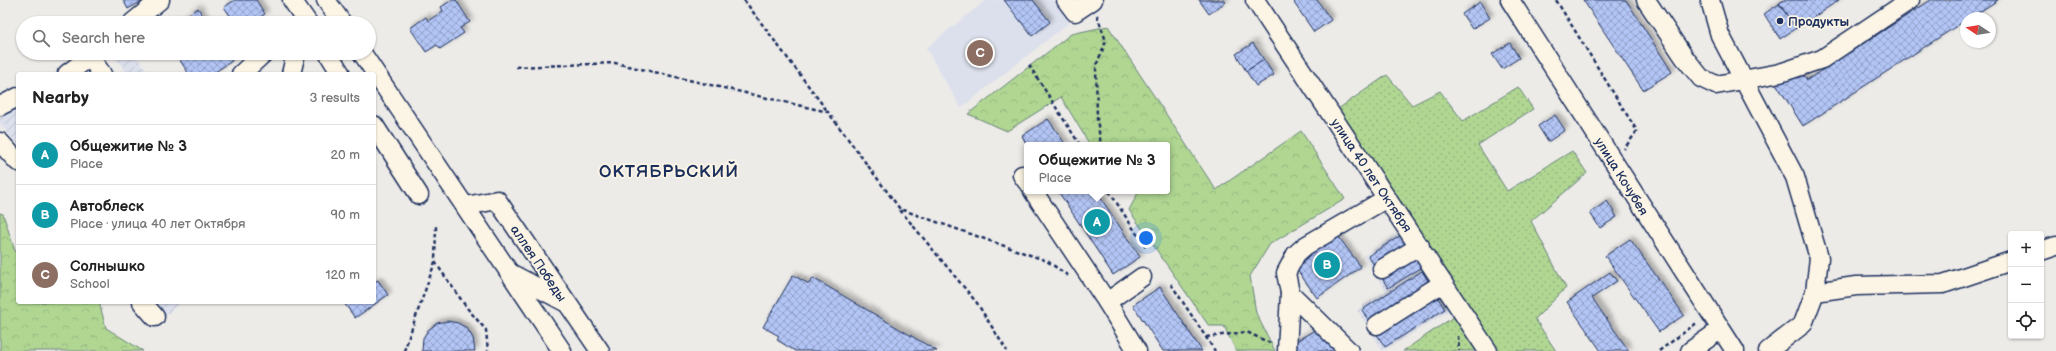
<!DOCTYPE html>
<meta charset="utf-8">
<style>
body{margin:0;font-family:"Balsamiq Sans",sans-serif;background:#f6f6f6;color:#222}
.controls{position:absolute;right:12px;bottom:12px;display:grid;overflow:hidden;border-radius:4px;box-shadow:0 1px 3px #0004}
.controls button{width:36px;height:36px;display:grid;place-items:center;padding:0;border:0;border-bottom:1px solid #e0e0e0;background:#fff;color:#222;font:20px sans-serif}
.compass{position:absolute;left:1960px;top:12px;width:36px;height:36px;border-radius:50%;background:#fff;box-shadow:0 1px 3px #0004;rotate:282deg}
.you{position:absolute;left:1146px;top:238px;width:14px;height:14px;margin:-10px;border:3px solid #fff;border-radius:50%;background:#1a73e8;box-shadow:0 0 0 6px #1a73e833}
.badge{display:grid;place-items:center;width:26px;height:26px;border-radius:50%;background:#1a73e8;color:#fff;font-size:13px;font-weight:700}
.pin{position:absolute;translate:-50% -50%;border:2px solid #fff;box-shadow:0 1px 4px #0006}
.popup{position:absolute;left:1024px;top:142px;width:146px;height:52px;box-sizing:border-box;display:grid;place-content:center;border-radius:4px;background:#fff;filter:drop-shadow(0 1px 3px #0005);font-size:13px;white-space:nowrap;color:#767676}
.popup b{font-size:15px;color:#222}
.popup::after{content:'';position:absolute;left:50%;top:100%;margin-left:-8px;border:8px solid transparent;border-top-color:#fff}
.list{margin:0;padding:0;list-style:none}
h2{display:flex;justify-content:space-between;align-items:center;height:52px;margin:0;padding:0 16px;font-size:17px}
h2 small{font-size:13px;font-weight:400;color:#767676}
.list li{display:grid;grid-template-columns:26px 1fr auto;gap:12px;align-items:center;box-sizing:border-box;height:60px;padding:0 16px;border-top:1px solid #e0e0e0}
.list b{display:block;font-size:15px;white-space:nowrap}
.list p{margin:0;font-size:13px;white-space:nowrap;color:#767676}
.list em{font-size:13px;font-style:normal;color:#767676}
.icon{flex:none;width:22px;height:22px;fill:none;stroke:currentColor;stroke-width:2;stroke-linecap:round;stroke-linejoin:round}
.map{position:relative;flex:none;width:2056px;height:351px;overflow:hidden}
.search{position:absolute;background:#fff;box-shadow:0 1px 3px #0004;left:16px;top:16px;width:360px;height:44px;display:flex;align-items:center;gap:10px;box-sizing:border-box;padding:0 14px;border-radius:22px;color:#767676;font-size:15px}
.panel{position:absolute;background:#fff;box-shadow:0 1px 3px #0004;left:16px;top:72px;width:360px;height:232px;border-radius:4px}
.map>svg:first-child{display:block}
.built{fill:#dce0ec}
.industrial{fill:url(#industrial-furrows)}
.grass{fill:url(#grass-dots);stroke:#668278}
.forest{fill:url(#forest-crowns);stroke:#668278}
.building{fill:url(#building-cross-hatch);stroke:#1b2f5e;filter:url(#shadow)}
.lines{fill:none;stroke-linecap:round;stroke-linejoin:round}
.minor-casing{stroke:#1b2f5e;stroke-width:21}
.path{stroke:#1b2f5e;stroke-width:2.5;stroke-dasharray:4 3;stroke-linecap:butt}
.minor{stroke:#fcf5e5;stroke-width:18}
.poi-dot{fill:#1b2f5e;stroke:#fcf5e5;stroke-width:1.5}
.labels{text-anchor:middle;stroke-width:3.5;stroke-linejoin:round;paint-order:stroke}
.poi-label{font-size:13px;font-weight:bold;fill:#1b2f5e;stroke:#fcf5e5;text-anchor:start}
.street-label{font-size:13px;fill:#1b2f5e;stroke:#fcf5e5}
.district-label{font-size:17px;font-weight:bold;letter-spacing:1px;fill:#1b2f5e;stroke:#fcf5e5}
</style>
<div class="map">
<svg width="2056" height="351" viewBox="0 0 2056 351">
<defs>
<pattern id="industrial-furrows" width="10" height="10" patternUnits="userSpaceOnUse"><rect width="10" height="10" fill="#dce0ec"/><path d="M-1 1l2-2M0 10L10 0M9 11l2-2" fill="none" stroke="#bcc0cd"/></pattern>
<pattern id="grass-dots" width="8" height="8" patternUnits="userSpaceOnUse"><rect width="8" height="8" fill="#b0d692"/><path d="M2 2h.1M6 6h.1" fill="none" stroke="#97b880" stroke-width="1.8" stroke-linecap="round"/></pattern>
<pattern id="forest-crowns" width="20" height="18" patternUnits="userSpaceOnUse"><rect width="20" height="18" fill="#b0d692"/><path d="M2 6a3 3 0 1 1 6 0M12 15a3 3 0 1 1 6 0" fill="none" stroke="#97b880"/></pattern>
<pattern id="building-cross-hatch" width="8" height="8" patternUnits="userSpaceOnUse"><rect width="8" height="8" fill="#b3c5f4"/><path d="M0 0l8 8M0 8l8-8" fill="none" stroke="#91a0c9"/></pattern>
<filter id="shadow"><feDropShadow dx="3.5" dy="-3.5" stdDeviation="2" flood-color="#0004"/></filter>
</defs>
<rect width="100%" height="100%" fill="#edebe8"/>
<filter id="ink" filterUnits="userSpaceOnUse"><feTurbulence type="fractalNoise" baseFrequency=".025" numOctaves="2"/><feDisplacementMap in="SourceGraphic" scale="8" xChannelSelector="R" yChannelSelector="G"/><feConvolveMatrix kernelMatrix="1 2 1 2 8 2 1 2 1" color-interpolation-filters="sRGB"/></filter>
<g filter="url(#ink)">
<path class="built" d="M986 0H1054L1070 22 961 108 926 48Z"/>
<g class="industrial">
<path d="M112 53H134L149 74H128Z"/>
<path d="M18 100V145L0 124V112Z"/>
<path d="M1401 232 1450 310 1383 351 1357 310 1386 291 1364 256Z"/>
<path d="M153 302H181L165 316Z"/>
</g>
<g class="grass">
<path d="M1387 75 1412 105 1440 91 1463 121 1518 87 1533 109 1478 145 1507 191 1572 151 1587 173 1531 221 1566 288 1535 319 1556 351H1496L1338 109Z"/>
<path d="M1458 314 1483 351H1403Z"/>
</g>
<g class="forest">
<path d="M1108 26 1216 190 1301 131 1345 199 1270 244 1250 276 1256 313 1275 351H1236L1224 326H1209L1129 210 1139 191H1167V145H1090L1061 97 1007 131 968 114 1071 34Z"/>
<path d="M0 213 3 214 15 251 18 252V302H99L106 328 143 351H0Z"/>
</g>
<g class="building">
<path d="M123 0H141L142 1 128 9Z"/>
<path d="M235 0H256L265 14 252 23H235L224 7Z"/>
<path d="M452 0H456L470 22 460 28 464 33 440 49 437 45 426 52 410 28 426 17 428 21 443 11 441 7Z"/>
<path d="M1004 0H1033L1050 22 1032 36Z"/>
<path d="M1199 0H1224L1226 2 1209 14Z"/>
<path d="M1297 0H1317L1331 20 1314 32 1294 3Z"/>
<path d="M1583 0H1626L1672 72 1643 90Z"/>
<path d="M1784 0H1839L1796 29 1779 3Z"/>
<path d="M1931 0H1998L1970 18H1966V20L1803 126 1775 82 1798 67 1807 80Z"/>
<path d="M1480 2 1490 18 1472 29 1462 14Z"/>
<path d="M1779 4 1796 28 1780 39 1764 14Z"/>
<path d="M198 8 207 23H176Z"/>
<path d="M1253 43 1264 60 1246 71 1236 54Z"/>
<path d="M1510 43 1519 58 1502 69 1492 54Z"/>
<path d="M175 53H227L232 61 212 74H189Z"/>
<path d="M1264 60 1274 75 1256 86 1246 71Z"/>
<path d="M1555 115 1565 130 1548 142 1538 126Z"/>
<path d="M1048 119 1066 145H1027L1022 136Z"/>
<path d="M1058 191H1096L1140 257 1113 275Z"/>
<path d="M1607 201 1617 217 1600 228 1590 213Z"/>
<path d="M1335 232 1361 267 1317 298 1293 264Z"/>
<path d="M1400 236 1408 248 1376 268 1368 256Z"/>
<path d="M1630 239 1684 315 1659 332 1605 256Z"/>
<path d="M1413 255 1421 268 1388 288 1380 275Z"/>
<path d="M1422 271 1430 285 1370 323 1362 310Z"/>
<path d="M1610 272 1617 281 1592 298 1629 351H1601L1567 302Z"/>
<path d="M793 275 809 284 813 278 937 351H795L777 340 779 336 763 327Z"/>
<path d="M378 280 388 295 355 318 344 303 374 302V282Z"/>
<path d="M1160 287 1202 351H1163L1133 305Z"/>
<path d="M1436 295 1445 309 1385 347 1376 333Z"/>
<path d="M447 321 458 323 467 328 473 338 475 351H422L423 338 428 330 437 323Z"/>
<path d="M1322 326 1340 351H1293L1289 345Z"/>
</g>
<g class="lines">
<defs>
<g id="minor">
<path d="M292 0 308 23"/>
<path d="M326 0 342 23"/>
<path d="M1066 0 1075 12 1093 0"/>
<path d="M1255 0 1488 351"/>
<path d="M1510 0 1735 351"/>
<path d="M1646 0 1684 57 1701 78 1716 85 1780 73 1822 59 1910 0"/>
<path d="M1710 0 1720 35 1795 177 1819 258 1815 292 1803 324 1768 351"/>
<path d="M132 23 160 0"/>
<path d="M328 53 341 74"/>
<path d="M362 53 562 351"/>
<path d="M90 57 102 74"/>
<path d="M67 74 95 53"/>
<path d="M241 74 264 53"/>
<path d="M291 74 296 53"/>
<path d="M0 106 18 97"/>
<path d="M374 125 419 195"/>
<path d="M0 142 18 162"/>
<path d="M1022 175 1027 182"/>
<path d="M1033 191 1107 302 1137 351"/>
<path d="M466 206 497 200 600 351"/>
<path d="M2041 251 2056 246"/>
<path d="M1382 269 1420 246"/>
<path d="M512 274 565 302"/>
<path d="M1815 292 1856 286 1943 284 2011 261"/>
<path d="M142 302 155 317"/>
<path d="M1107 302 1142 277"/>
<path d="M1377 325 1443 283"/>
<path d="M1287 351 1290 293"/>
<path d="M1349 351 1290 293 1286 273 1296 254 1305 246 1387 198"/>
<path d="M1690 351 1720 330"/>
</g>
</defs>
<use href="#minor" class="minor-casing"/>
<g class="path">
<path d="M744 0 828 112"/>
<path d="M1556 0 1637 131 1624 149"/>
<path d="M1097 15 1106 41 1096 66 1097 119 1101 145"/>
<path d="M1029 65 1080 145"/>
<path d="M516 67 615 63 828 112 900 209 1047 261 1070 277"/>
<path d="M1109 191 1146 248"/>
<path d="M900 210 977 303 1007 351"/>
<path d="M435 262 467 308 486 330 488 351"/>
<path d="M1171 284 1215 351"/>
<path d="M1458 336 1459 351"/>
<path d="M1206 337 1247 332 1272 344"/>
<path d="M404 351 435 262 436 226"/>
<path d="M1659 351 1698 322"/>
</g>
<use href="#minor" class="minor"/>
</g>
</g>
<circle class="poi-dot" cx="1780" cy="21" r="4"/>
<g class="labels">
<g class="poi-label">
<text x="1788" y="26">Продукты</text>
</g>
<g class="street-label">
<text transform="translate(1372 175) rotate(56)" y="5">улица 40 лет Октября</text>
<text transform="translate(1622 176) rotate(58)" y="5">улица Кочубея</text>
<text transform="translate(539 263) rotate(56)" y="5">аллея Победы</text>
</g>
<g class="district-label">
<text x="669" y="177">ОКТЯБРЬСКИЙ</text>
</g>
</g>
</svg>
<div class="controls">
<button>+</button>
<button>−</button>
<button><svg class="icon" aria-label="locate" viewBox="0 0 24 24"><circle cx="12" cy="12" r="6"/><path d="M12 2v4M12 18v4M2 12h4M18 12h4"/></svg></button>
</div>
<svg class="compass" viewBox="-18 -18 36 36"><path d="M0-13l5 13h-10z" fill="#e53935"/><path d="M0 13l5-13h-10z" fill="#767676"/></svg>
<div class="you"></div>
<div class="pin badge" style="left:1097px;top:222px;background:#0f9aa8">A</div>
<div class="popup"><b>Общежитие № 3</b>Place</div>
<div class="pin badge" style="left:1327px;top:265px;background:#0f9aa8">B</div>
<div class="pin badge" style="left:980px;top:53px;background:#8d6e63">C</div>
<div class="search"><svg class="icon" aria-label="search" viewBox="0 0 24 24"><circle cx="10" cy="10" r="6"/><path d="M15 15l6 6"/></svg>Search here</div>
<section class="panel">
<h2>Nearby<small>3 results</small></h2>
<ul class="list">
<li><span class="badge" style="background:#0f9aa8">A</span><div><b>Общежитие № 3</b><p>Place</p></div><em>20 m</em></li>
<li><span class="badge" style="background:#0f9aa8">B</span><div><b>Автоблеск</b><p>Place · улица 40 лет Октября</p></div><em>90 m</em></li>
<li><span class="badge" style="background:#8d6e63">C</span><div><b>Солнышко</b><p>School</p></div><em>120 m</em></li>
</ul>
</section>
</div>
